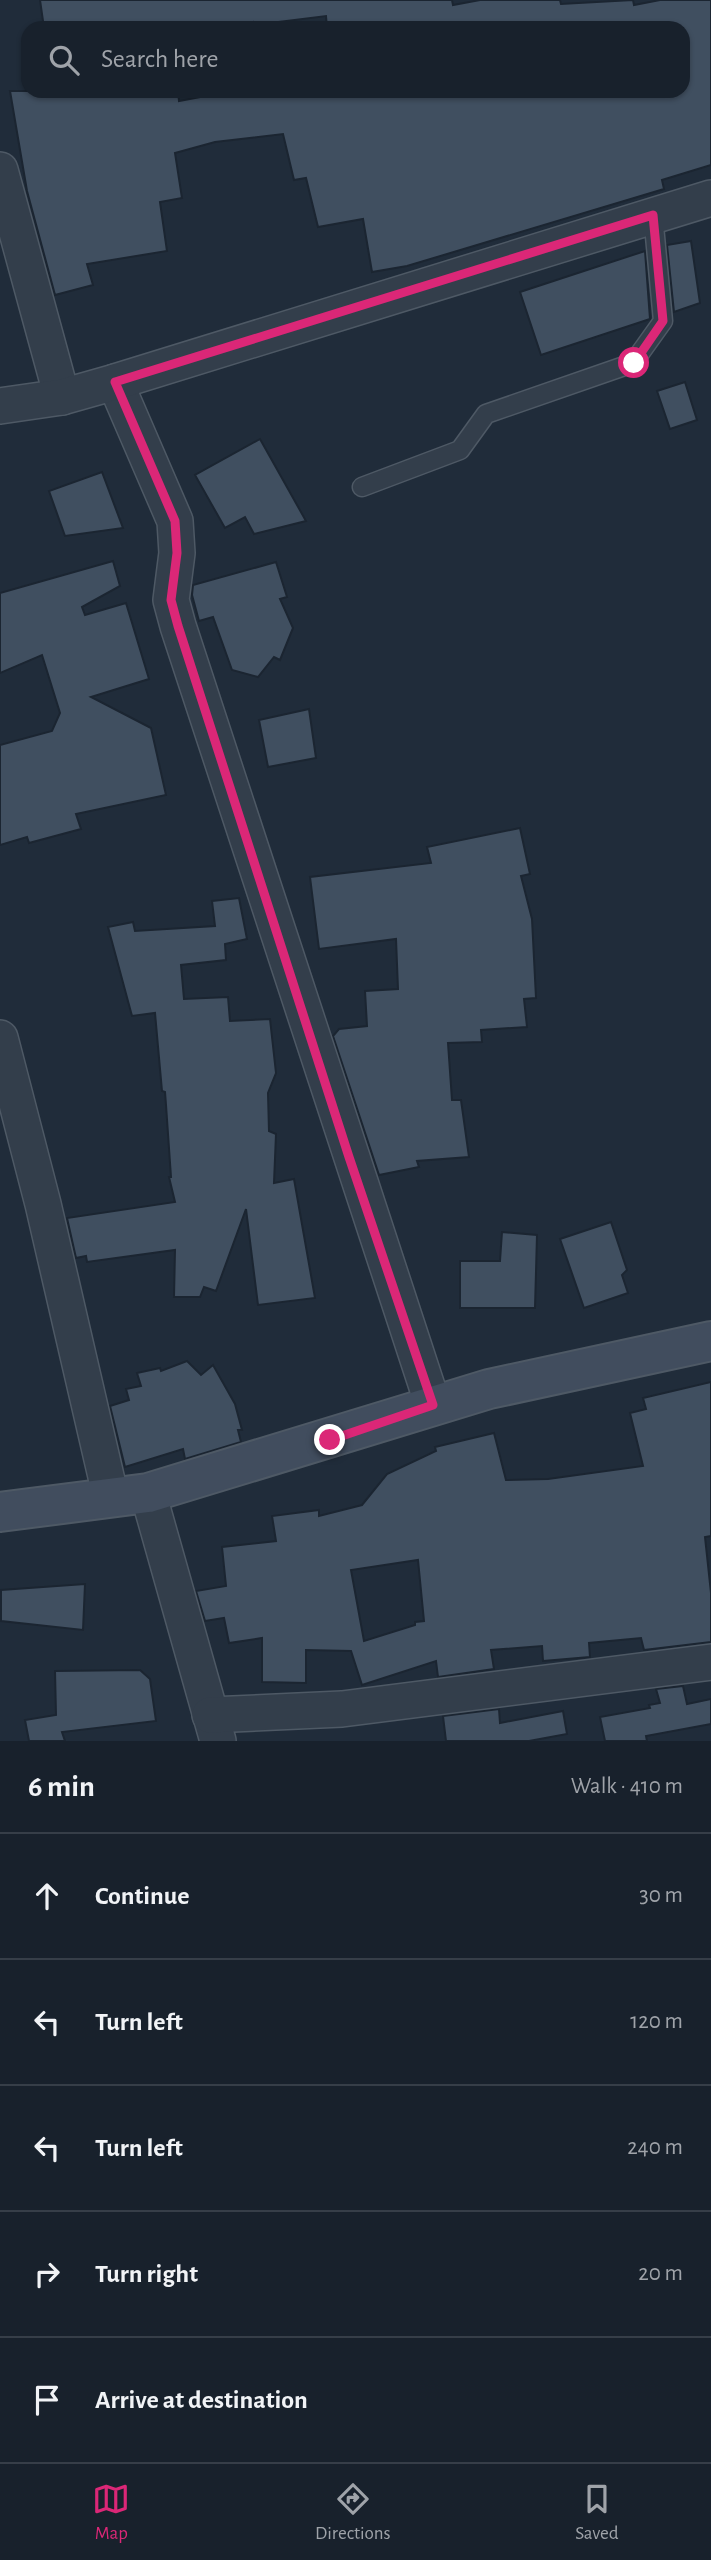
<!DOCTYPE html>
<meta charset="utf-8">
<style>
body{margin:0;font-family:"Alegreya Sans",sans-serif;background:#212934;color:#f1f3f6}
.stop{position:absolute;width:21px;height:21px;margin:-16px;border:5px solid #db2777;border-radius:50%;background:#fff}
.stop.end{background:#db2777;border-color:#fff;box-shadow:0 2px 7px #0008}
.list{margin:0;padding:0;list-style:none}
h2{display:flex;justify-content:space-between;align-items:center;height:91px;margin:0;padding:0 28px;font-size:30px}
h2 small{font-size:23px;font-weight:400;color:#9fa3a9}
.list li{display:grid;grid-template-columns:46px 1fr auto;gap:21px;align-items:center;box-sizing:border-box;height:126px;padding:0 28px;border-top:2px solid #363e48}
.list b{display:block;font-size:26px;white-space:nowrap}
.list em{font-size:23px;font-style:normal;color:#9fa3a9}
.icon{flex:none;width:38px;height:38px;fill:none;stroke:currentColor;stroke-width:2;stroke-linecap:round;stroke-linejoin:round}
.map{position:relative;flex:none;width:711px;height:1741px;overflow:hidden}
.search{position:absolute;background:#18212c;box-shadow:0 2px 5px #0004;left:21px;right:21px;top:21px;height:77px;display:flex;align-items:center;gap:18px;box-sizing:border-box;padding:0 24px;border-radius:21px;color:#9fa3a9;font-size:26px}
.sheet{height:721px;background:#18212c}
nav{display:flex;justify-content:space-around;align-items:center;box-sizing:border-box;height:98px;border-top:2px solid #363e48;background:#18212c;font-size:19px;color:#9fa3a9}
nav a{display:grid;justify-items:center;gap:4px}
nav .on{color:#db2777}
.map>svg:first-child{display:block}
.building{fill:#404f60;stroke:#1b2531;stroke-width:2;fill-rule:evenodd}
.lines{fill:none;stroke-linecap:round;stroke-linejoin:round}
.lane-casing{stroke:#4e5965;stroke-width:21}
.street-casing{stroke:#4e5965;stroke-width:38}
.secondary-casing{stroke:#4e5965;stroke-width:42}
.lane{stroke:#333e4b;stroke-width:18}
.street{stroke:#333e4b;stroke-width:35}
.secondary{stroke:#414d5e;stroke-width:38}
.route{stroke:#db2777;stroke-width:9}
</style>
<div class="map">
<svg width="711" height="1741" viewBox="0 0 711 1741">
<rect width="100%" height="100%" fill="#202c3a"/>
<g class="building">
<path d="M40 0H452L453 5 480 0H560L561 4 633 0 634 5 660 0H711V165L662 180 664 189 407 266 372 272 363 219 318 227 306 178 294 180 283 134 215 142 175 153 182 198 160 202 167 251 87 264 93 285 55 295 27 191 10 91H178L179 101 232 91H683V28H327L326 16 254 25 253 22 226 28H44Z"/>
<path d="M691 241 700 303 674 312 667 245Z"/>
<path d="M645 251 650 319 541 355 520 292Z"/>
<path d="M685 382 697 420 670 429 657 391Z"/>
<path d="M260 439 306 521 254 534 245 517 225 528 195 475Z"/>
<path d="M102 472 123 528 65 536 49 491Z"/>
<path d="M113 561 120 586 82 607 85 615 126 603 149 679 91 697 151 728 166 795 76 814 81 829 29 843 27 837 0 845V745L52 731 60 713 42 655 0 673V593Z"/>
<path d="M276 562 287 597 280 599 293 628 280 660 274 657 258 677 232 670 213 617 199 621 192 595 193 585Z"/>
<path d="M309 709 316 758 268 767 259 720Z"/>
<path d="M520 828 530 874 521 876 532 919 536 998 524 999 527 1027 481 1030 482 1042 448 1043 452 1100H461L469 1157 417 1161 419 1167 379 1175 333 1036 339 1029 367 1026 365 991 398 989 396 939 319 949 310 877 431 863 427 847Z"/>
<path d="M239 898 247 939 225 944 226 960 181 965 184 999 228 997 230 1021 270 1019 276 1073 268 1093 269 1131 276 1134 274 1183 294 1179 315 1298 258 1305 246 1209 216 1291 204 1287 200 1297H174L175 1250 87 1262 86 1256 76 1258 67 1218 175 1202 169 1177H171L166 1105 165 1092 162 1091 155 1013 132 1016 108 927 133 922 135 931 215 926 212 901Z"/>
<path d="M611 1222 627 1270 622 1275 628 1293 584 1308 560 1239Z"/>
<path d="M502 1232 537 1235 535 1308H460V1261H500Z"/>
<path d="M187 1361 201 1375 213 1365 235 1404 242 1430H238L241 1442 185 1459 183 1449 125 1467 110 1406 129 1400 126 1389 141 1386 137 1373 160 1368 161 1371Z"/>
<path d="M711 1382V1536L705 1537 711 1593V1642L644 1650 641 1638 589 1643 590 1657 543 1661 542 1646 491 1650 494 1669 438 1677 436 1661 362 1685 351 1651 306 1650V1683L262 1682V1638L229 1643 224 1618 205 1621 196 1591 226 1586 222 1547 276 1541 272 1516 319 1510V1516L362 1505 387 1474 436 1451 435 1447 494 1433 506 1480 548 1479 643 1466 630 1413 646 1409 643 1398ZM418 1560 424 1621 415 1622V1625L364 1641 351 1570Z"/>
<path d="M85 1584 83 1630 1 1621V1590Z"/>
<path d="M140 1670 150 1679 156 1721 62 1732 65 1741H29L25 1720 56 1715 55 1671Z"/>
<path d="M683 1686 687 1704 711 1699V1724L646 1736 647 1741H605L600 1717 650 1708 649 1705 660 1703 656 1689Z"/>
<path d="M499 1709 500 1723 563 1711 567 1734 529 1741H446L443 1716Z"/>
</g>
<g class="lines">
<defs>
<path id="lane" d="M362 487 460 450 486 414 633 363 663 321 653 215"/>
<g id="street">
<path d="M0 170 62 397"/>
<path d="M115 382 175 521 177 553 171 600 178 626 433 1405"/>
<path d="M0 406 62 397 115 382 711 198"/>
<path d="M0 1038 43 1204 111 1498"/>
<path d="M148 1493 218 1741"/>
<path d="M210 1715 342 1709 711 1662"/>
</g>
<path id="secondary" d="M0 1512 148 1493 489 1389 711 1341"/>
</defs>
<use href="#lane" class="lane-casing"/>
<use href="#street" class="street-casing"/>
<use href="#secondary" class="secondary-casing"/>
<use href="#lane" class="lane"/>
<use href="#street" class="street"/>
<use href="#secondary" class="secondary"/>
</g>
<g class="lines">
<path class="route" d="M330 1440 433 1405 349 1157 178 626 171 600 177 553 175 521 115 382 653 215 663 321 634 363"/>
</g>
</svg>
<div class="stop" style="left:634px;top:363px"></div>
<div class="stop end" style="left:330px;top:1440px"></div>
<div class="search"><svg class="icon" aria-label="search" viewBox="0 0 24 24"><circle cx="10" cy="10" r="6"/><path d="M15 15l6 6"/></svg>Search here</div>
</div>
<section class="sheet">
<h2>6 min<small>Walk · 410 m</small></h2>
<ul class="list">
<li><svg class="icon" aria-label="ahead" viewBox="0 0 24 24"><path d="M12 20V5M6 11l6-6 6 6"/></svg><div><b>Continue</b></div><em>30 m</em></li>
<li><svg class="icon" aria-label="left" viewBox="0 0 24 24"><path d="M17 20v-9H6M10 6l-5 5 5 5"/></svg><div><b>Turn left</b></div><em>120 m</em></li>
<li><svg class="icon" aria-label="left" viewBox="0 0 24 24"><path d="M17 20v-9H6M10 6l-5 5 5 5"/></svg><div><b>Turn left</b></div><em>240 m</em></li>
<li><svg class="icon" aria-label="right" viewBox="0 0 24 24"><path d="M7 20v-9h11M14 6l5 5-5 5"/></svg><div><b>Turn right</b></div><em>20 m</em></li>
<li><svg class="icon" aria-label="arrive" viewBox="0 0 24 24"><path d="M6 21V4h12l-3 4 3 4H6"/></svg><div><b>Arrive at destination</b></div></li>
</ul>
</section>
<nav>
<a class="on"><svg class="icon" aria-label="map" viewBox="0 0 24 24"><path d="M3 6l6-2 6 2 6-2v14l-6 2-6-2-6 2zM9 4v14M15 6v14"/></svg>Map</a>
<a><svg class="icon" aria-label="directions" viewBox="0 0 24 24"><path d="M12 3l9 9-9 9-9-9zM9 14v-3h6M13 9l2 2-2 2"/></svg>Directions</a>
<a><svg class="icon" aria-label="saved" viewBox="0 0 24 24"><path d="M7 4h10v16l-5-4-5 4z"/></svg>Saved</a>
</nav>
